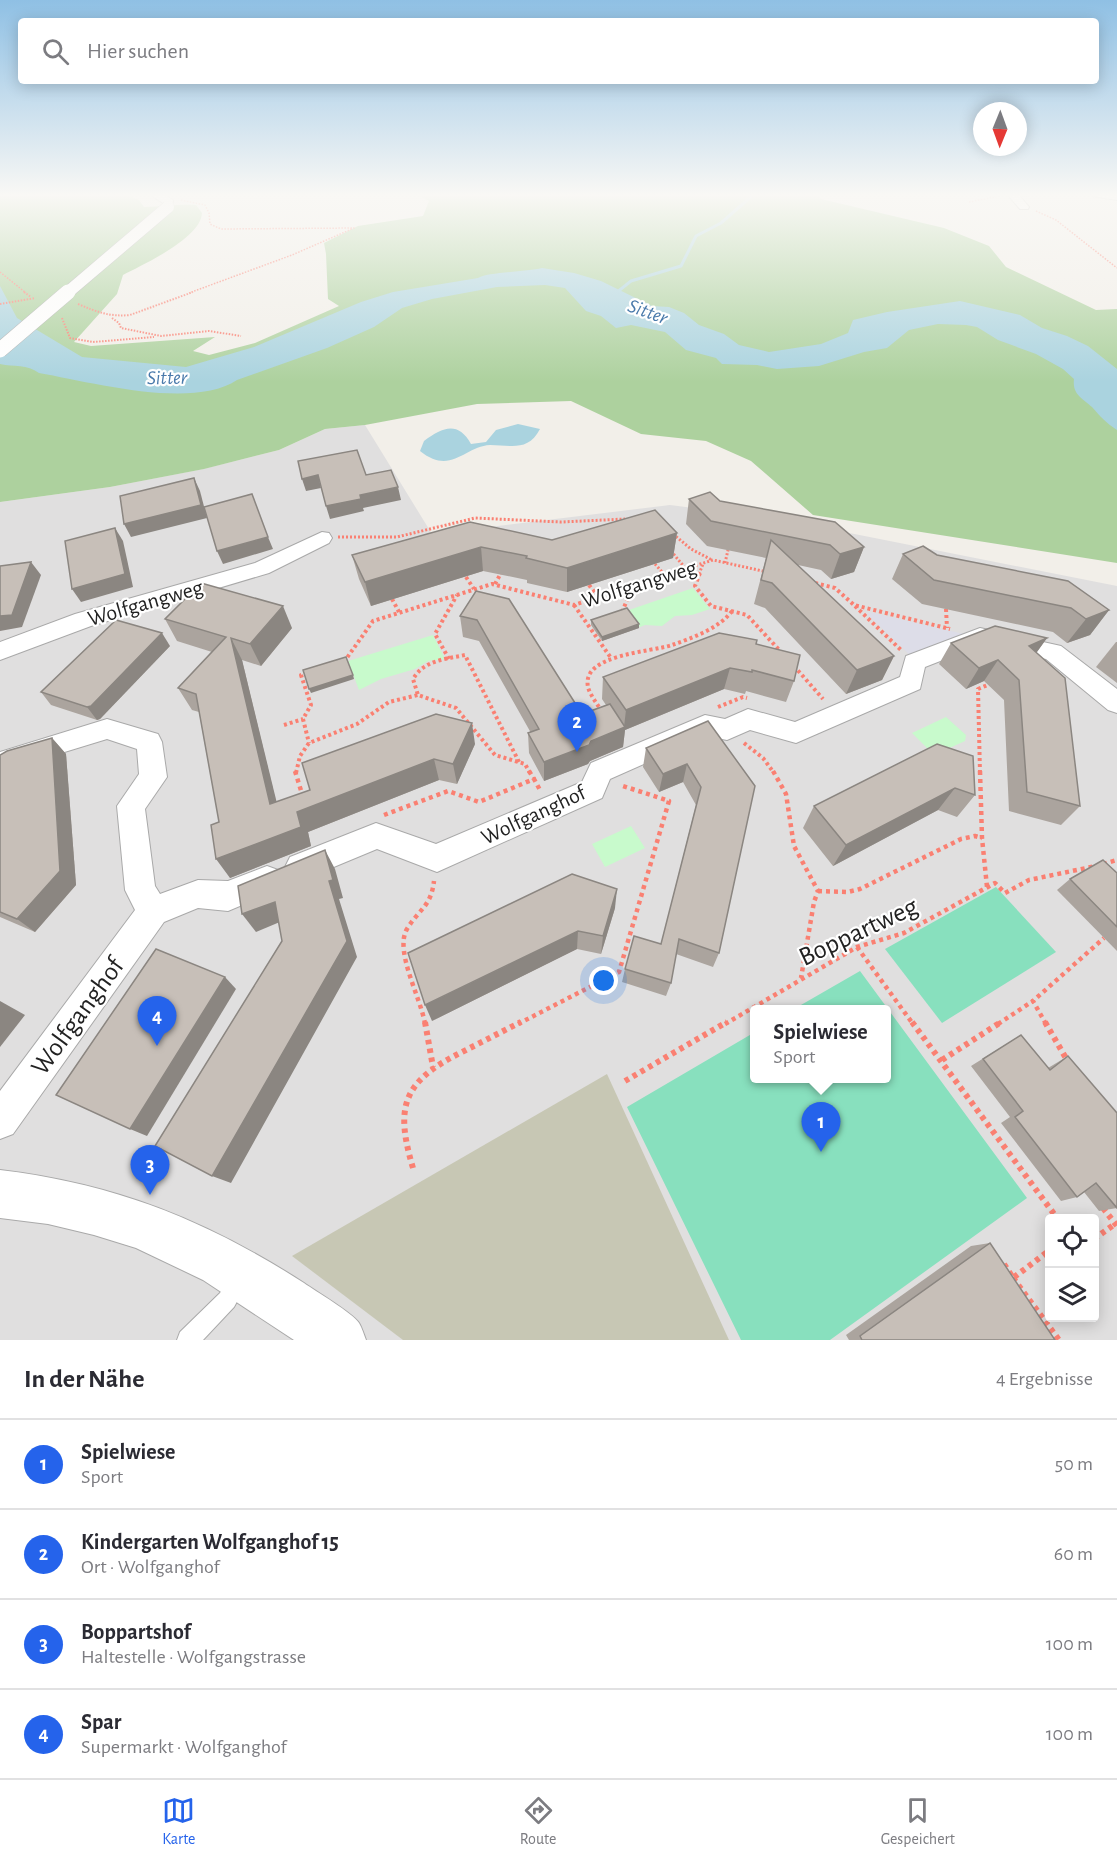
<!DOCTYPE html>
<html lang="de">
<meta charset="utf-8">
<style>
body{margin:0;font-family:"Alegreya Sans",sans-serif;background:#f7f7f7;color:#2b2b33}
.controls{position:absolute;right:18px;bottom:18px;display:grid;overflow:hidden;border-radius:6px;box-shadow:0 3px 15px #0003}
.controls button{width:54px;height:54px;display:grid;place-items:center;padding:0;border:0;border-bottom:2px solid #e1e1e2;background:#fff;color:#2b2b33;font:30px sans-serif}
.compass{position:absolute;left:973px;top:102px;width:54px;height:54px;border-radius:50%;background:#fff;box-shadow:0 3px 15px #0003;rotate:181deg}
.you{position:absolute;left:604px;top:981px;width:21px;height:21px;margin:-15px;border:4px solid #fff;border-radius:50%;background:#1a73e8;box-shadow:0 0 0 9px #1a73e833}
.badge{display:grid;place-items:center;width:39px;height:39px;border-radius:50%;background:#2563eb;color:#fff;font-size:20px;font-weight:700}
.pin{position:absolute;translate:-50% -50px;filter:drop-shadow(0 2px 3px #0008)}
.pin::after{content:'';position:absolute;top:32px;width:21px;height:18px;background:inherit;clip-path:polygon(0 0,100% 0,50% 100%)}
.popup{position:absolute;left:750px;top:1005px;width:141px;height:78px;box-sizing:border-box;display:grid;place-content:center;border-radius:6px;background:#fff;filter:drop-shadow(0 2px 4px #0005);font-size:20px;white-space:nowrap;color:#7c7c81}
.popup b{font-size:22px;color:#2b2b33}
.popup::after{content:'';position:absolute;left:50%;top:100%;margin-left:-12px;border:12px solid transparent;border-top-color:#fff}
.list{margin:0;padding:0;list-style:none}
h2{display:flex;justify-content:space-between;align-items:center;height:78px;margin:0;padding:0 24px;font-size:26px}
h2 small{font-size:20px;font-weight:400;color:#7c7c81}
.list li{display:grid;grid-template-columns:39px 1fr auto;gap:18px;align-items:center;box-sizing:border-box;height:90px;padding:0 24px;border-top:2px solid #e1e1e2}
.list b{display:block;font-size:22px;white-space:nowrap}
.list p{margin:0;font-size:20px;white-space:nowrap;color:#7c7c81}
.list em{font-size:20px;font-style:normal;color:#7c7c81}
.icon{flex:none;width:33px;height:33px;fill:none;stroke:currentColor;stroke-width:2;stroke-linecap:round;stroke-linejoin:round}
.map{position:relative;flex:none;width:1117px;height:1340px;overflow:hidden}
.search{position:absolute;background:#fff;box-shadow:0 3px 15px #0003;left:18px;right:18px;top:18px;height:66px;display:flex;align-items:center;gap:15px;box-sizing:border-box;padding:0 21px;border-radius:6px;color:#7c7c81;font-size:22px}
.sheet{height:438px;background:#fff}
nav{display:flex;justify-content:space-around;align-items:center;box-sizing:border-box;height:84px;border-top:2px solid #e1e1e2;background:#fff;font-size:16px;color:#7c7c81}
nav a{display:grid;justify-items:center;gap:3px}
nav .on{color:#2563eb}
.map>svg:first-child{display:block}
.residential{fill:#e0dfdf;fill-rule:evenodd}
.construction{fill:#c7c7b4}
.forest{fill:#add19e}
.park{fill:#c8facc}
.pitch{fill:#88e0be}
.plaza{fill:#dddde8}
.water{fill:#aad3df}
.lines{fill:none;stroke-linecap:round;stroke-linejoin:round}
.stream-far1{stroke:#aad3df;stroke-width:3}
.stream{stroke:#aad3df;stroke-width:4}
.service-casing{stroke:#a9a9a9;stroke-width:2}
.minor-casing{stroke:#a9a9a9;stroke-width:2}
.tertiary-casing{stroke:#a9a9a9;stroke-width:2}
.path-far5{stroke:#fa8072;stroke-width:1.5;stroke-dasharray:1.5 1.5;stroke-linecap:butt}
.path-far4{stroke:#fa8072;stroke-width:2;stroke-dasharray:1.5 1.5;stroke-linecap:butt}
.path-far3{stroke:#fa8072;stroke-width:3;stroke-dasharray:2 2;stroke-linecap:butt}
.path-far2{stroke:#fa8072;stroke-width:4;stroke-dasharray:3 3;stroke-linecap:butt}
.path-far1{stroke:#fa8072;stroke-width:4.5;stroke-dasharray:4 4;stroke-linecap:butt}
.path{stroke:#fa8072;stroke-width:6;stroke-dasharray:4.5 4.5;stroke-linecap:butt}
.service{fill:#fff;fill-rule:evenodd}
.minor{fill:#fff;fill-rule:evenodd}
.tertiary{fill:#fff;fill-rule:evenodd}
.minor-bridge-far1-casing{stroke:#a9a9a9;stroke-width:13;stroke-linecap:butt}
.minor-bridge-casing{stroke:#a9a9a9;stroke-width:16;stroke-linecap:butt}
.minor-bridge-far1{stroke:#fff;stroke-width:12}
.minor-bridge{stroke:#fff;stroke-width:15}
.wall{fill:#aba49e}
.shaded-wall{fill:#8b8681}
.building{fill:#c7bfb8;stroke:#8b8681;stroke-width:1.5}
.labels{text-anchor:middle;stroke-width:4.5;stroke-linejoin:round;paint-order:stroke}
.far-water-label{font-size:20px;font-style:italic;fill:#4a7aab;stroke:#fff}
.street-label{font-size:22px;fill:#222;stroke:#fff}
.near-street-label{font-size:27px;fill:#222;stroke:#fff}
</style>
<div class="map">
<svg width="1117" height="1340" viewBox="0 0 1117 1340">
<rect width="100%" height="100%" fill="#f2efe9"/>
<path class="residential" d="M365 425 432 534 670 505 779 519 1117 586V1340H0V502L110 487 203 469 279 450 325 429ZM755 1010H887V1078H755ZM1050 1218H1094V1318H1050Z"/>
<path class="construction" d="M607 1074 729 1340H403L292 1256Z"/>
<path class="forest" d="M0 194H124L139 200 144 207C163 207 178 204 196 205L202 213C201 238 144 264 123 275L117 294 74 342 91 346 215 337 193 351 209 355 255 343 339 306 328 299 326 254 324 243 358 226 423 216 429 201 416 194H818L821 199 944 228 989 246 1006 267 1096 310 1117 309V563L813 515 751 461 706 441 641 434 571 401 477 404 365 425 325 429 279 450 204 469 110 487 0 502Z"/>
<g class="park">
<path d="M693 588 710 609 692 615 675 616 662 626 645 625 640 627 626 611Z"/>
<path d="M433 635 445 659 428 661 415 669 381 679 359 690 348 661Z"/>
<path d="M946 717 966 735 965 741 934 755 912 733Z"/>
<path d="M631 826 645 848 605 867 592 844Z"/>
</g>
<g class="pitch">
<path d="M996 887 1056 952 942 1023 885 949Z"/>
<path d="M860 971 1027 1198 830 1340H741L627 1107 755 1032V1078H887V1010L794 1009Z"/>
</g>
<path class="plaza" d="M869 612 964 634 965 638 913 658 868 615Z"/>
<g class="water">
<path d="M542 268 574 273 601 281 652 306 669 307 684 313 699 325 724 334 739 345 769 352 821 344 848 333 853 320 887 312 960 301 1020 315 1042 328 1067 336 1088 346 1117 369V430C1106 423 1100 416 1092 407 1083 398 1072 395 1074 379L1063 369 1036 354 998 340 977 327 966 325 938 324 909 330 887 348 864 352 819 366 777 369 757 365 722 364 716 358 686 350 665 332 631 325 616 328 601 316 586 311 565 288 545 285 497 287 432 299 402 308 374 327 327 348 237 380C192 410 91 382 39 373 27 364 14 367 0 364V286L17 318 82 357 186 367 254 347 361 302 393 292 478 278C486 272 527 272 542 268Z"/>
<path d="M518 424 540 429C528 452 511 445 490 445 465 446 451 476 420 451L424 441C443 427 458 421 471 444L486 442 496 430Z"/>
</g>
<g class="lines">
<path class="stream-far1" d="M616 293 631 281 681 266 696 236 721 223 754 194"/>
<path class="stream" d="M614 295 618 292"/>
<defs>
<g id="service">
<path d="M1033 194 1014 198 1011 196Z"/>
<path d="M1090 194 1117 196V200L1092 196Z"/>
<path d="M236 1275 243 1278 246 1285 234 1307 203 1340H177L180 1332 220 1293 229 1278Z"/>
</g>
<g id="minor">
<path d="M149 194H163L173 200 172 209H164L163 203Z"/>
<path d="M1007 194H1018L1029 207 1028 209H1020Z"/>
<path d="M322 532 329 533 332 538 329 543 269 573 91 626 0 660V642L75 614 255 563Z"/>
<path d="M980 628 1061 646 1117 689V713L1108 710 1046 659 981 645 925 667 920 689 796 743 750 730 727 740 707 736 610 779 602 798 437 872 377 849 300 881 290 877 285 867 290 857 376 823 436 844 582 782 591 763 705 715 725 719 748 709 795 722 900 677 906 656Z"/>
<path d="M107 719 158 734 162 742 167 777 145 809 155 886 160 894 198 880 228 881 267 866 278 870 282 880 278 890 228 911 198 908 164 922 13 1134 0 1139V1091L135 910 125 890 117 806 139 774 137 749 107 739 22 765 0 777V752Z"/>
</g>
<path id="tertiary" d="M0 1170C116 1184 206 1220 304 1283 315 1291 353 1313 359 1323 362 1328 364 1335 366 1340H294L203 1280 136 1248 94 1235 48 1224 0 1218Z"/>
</defs>
<use href="#service" class="service-casing"/>
<use href="#minor" class="minor-casing"/>
<use href="#tertiary" class="tertiary-casing"/>
<g class="path-far5">
<path d="M181 200 205 205 209 213 210 224 221 229 354 228 292 255 189 293"/>
<path d="M969 202 1000 196"/>
<path d="M1036 211 1056 220 1117 268"/>
<path d="M0 272 26 293"/>
</g>
<g class="path-far4">
<path d="M24 292 31 297"/>
<path d="M0 304 35 298"/>
<path d="M78 304C97 312 110 317 130 315L193 292"/>
<path d="M62 318 70 338 93 342 154 337"/>
<path d="M112 318 119 323 121 328 161 336 209 331 241 336"/>
</g>
<g class="path-far3">
<path d="M673 534 691 549 712 560"/>
<path d="M338 537H397L475 518 561 522 625 519"/>
<path d="M671 551 686 569"/>
<path d="M725 563 728 550"/>
<path d="M655 564 664 574"/>
<path d="M500 574 501 572"/>
<path d="M669 574 713 560 767 572"/>
<path d="M699 574 703 564"/>
</g>
<g class="path-far2">
<path d="M663 573 665 575"/>
<path d="M700 573 695 586 711 606 747 615 781 652"/>
<path d="M466 577 474 589"/>
<path d="M815 583 835 588 854 605 950 629"/>
<path d="M495 584 501 573"/>
<path d="M589 585 598 597"/>
<path d="M392 599 399 612"/>
<path d="M574 605 611 658"/>
<path d="M855 606 901 650"/>
<path d="M946 609 947 628"/>
<path d="M622 612 633 586"/>
<path d="M449 659 435 634 457 595"/>
<path d="M344 662 373 621 492 584 574 605 674 573"/>
<path d="M794 666 823 699"/>
<path d="M307 673 301 675 311 705 303 719 309 743"/>
<path d="M718 707 743 697 747 698"/>
<path d="M602 712C598 705 590 695 588 687 581 654 652 652 672 645 692 638 720 628 732 611"/>
<path d="M284 725 303 719"/>
<path d="M744 743 763 758 774 773"/>
<path d="M519 762 465 655C446 659 424 660 413 679L418 695 456 708 495 755 525 764 530 773"/>
<path d="M296 773 300 756 309 743 357 724 389 702 418 695"/>
<path d="M980 773 978 689 990 684"/>
</g>
<g class="path-far1">
<path d="M295 771 303 797"/>
<path d="M529 771 534 779"/>
<path d="M773 771 786 794 794 846 818 891 814 902 801 978"/>
<path d="M980 771 982 838 987 887"/>
<path d="M384 815 448 791 479 802 534 779 540 790"/>
<path d="M1103 864 1117 860"/>
<path d="M818 891 848 892 860 889 961 839 975 836 982 838"/>
<path d="M857 947 913 1024"/>
<path d="M425 1024C421 998 394 951 407 929 419 909 431 907 434 881"/>
<path d="M518 1024 619 972 669 801 620 785"/>
<path d="M725 1024 857 947 904 933 995 883 1005 893 1029 880 1096 866"/>
<path d="M998 1024 1033 1001"/>
<path d="M1046 1024 1033 1001 1104 938"/>
</g>
<g class="path">
<path d="M425 1022 433 1067"/>
<path d="M912 1022 1057 1218"/>
<path d="M1045 1022 1067 1060"/>
<path d="M942 1060 1001 1022"/>
<path d="M625 1081 727 1022"/>
<path d="M413 1168C394 1105 404 1081 462 1052 482 1042 501 1032 521 1022"/>
<path d="M1103 1208 1117 1226"/>
<path d="M1094 1239 1115 1224"/>
<path d="M1004 1264 1013 1278 1050 1250"/>
<path d="M1013 1278 1059 1340"/>
</g>
<use href="#service" class="service"/>
<use href="#minor" class="minor"/>
<use href="#tertiary" class="tertiary"/>
<defs>
<path id="minor-bridge-far1" d="M67 293 168 207"/>
<path id="minor-bridge" d="M0 350 68 292"/>
</defs>
<use href="#minor-bridge-far1" class="minor-bridge-far1-casing"/>
<use href="#minor-bridge" class="minor-bridge-casing"/>
<use href="#minor-bridge-far1" class="minor-bridge-far1"/>
<use href="#minor-bridge" class="minor-bridge"/>
</g>
<g class="wall">
<path d="M689 499 720 501 864 547 854 572 831 579 821 570 798 565 894 656 882 680 846 694 765 608 754 604 766 558 707 546 686 524Z"/>
<path d="M677 533 673 558 567 592 527 583V580L483 571 371 606 359 579 352 555 552 540Z"/>
<path d="M903 554 937 555 1109 610 1090 635 1067 643 1053 632 922 604 892 579Z"/>
<path d="M476 591 582 714 606 705 602 699 603 677 756 644 794 681 786 702 746 691 745 694 724 689 625 730 623 747 590 761 588 764 544 781 529 753 528 733H531L479 641 463 637 460 616Z"/>
<path d="M165 619 292 628 261 666 242 660 276 802 475 744 457 784 439 780 308 832 311 846 230 878 219 822 199 712 192 710 178 688 212 652 177 641Z"/>
<path d="M591 620 639 628 602 641 591 625Z"/>
<path d="M1047 638 1036 653 1080 806 1061 825 1009 811 1004 700 984 681 966 689 939 664 951 643Z"/>
<path d="M1116 642H1117V683L1096 667Z"/>
<path d="M170 646 100 719 97 720 51 705 41 692Z"/>
<path d="M708 721 719 953 713 967 676 954 671 983 666 996 622 982 625 969 661 944 696 805 683 782 659 792 643 767 646 748Z"/>
<path d="M52 738 66 754 76 885 35 932 0 917V755Z"/>
<path d="M937 744 975 795 957 817 938 810 833 866 803 828 814 806Z"/>
<path d="M1117 873V951L1057 890 1070 879Z"/>
<path d="M615 908 601 954 577 949 432 1021Z"/>
<path d="M1021 1035 1048 1068 1068 1056 1117 1208 1099 1211 1084 1192 1077 1197 1061 1201 1001 1123 1010 1117 971 1066Z"/>
<path d="M990 1243 1055 1340H849L846 1335 971 1246Z"/>
</g>
<g class="shaded-wall">
<path d="M318 475 321 488 306 491 302 479Z"/>
<path d="M194 478 200 491 207 518 131 537 124 524Z"/>
<path d="M398 487 401 500 363 508 364 511 330 519 326 506 360 495Z"/>
<path d="M115 528 123 541 133 587 81 602 72 589Z"/>
<path d="M677 533 673 558 567 592V568Z"/>
<path d="M268 537 273 549 223 564 217 551Z"/>
<path d="M481 547 483 571 371 606 365 582Z"/>
<path d="M864 547 854 572 831 579 840 554Z"/>
<path d="M31 562 41 575 22 627 0 631V616Z"/>
<path d="M283 606 292 628 261 666 250 644Z"/>
<path d="M1109 610 1090 635 1067 643 1086 619Z"/>
<path d="M639 624V628L602 641V637Z"/>
<path d="M162 633 170 646 100 719 97 720 87 707Z"/>
<path d="M231 638 242 660 282 824 270 804Z"/>
<path d="M1047 638 1032 659 1029 646Z"/>
<path d="M894 656 882 680 846 694 857 670Z"/>
<path d="M998 660 984 681 966 689 979 668Z"/>
<path d="M730 668 724 689 625 730 623 747 590 761 588 764 544 781V762L624 727 626 710Z"/>
<path d="M353 675 354 679 311 693 309 689Z"/>
<path d="M472 723 475 744 457 784 453 764Z"/>
<path d="M52 738 66 754 76 885 35 932 17 919Z"/>
<path d="M434 759 439 780 308 832 311 846 230 878 216 859 297 812Z"/>
<path d="M687 764 683 782 659 792 663 774Z"/>
<path d="M955 788 938 810 833 866 846 845Z"/>
<path d="M325 850 335 869 343 898 339 899 357 957 231 1183 212 1176 329 881Z"/>
<path d="M617 889 615 908 601 954 603 936Z"/>
<path d="M275 902 287 919 256 932 242 914Z"/>
<path d="M578 931 577 949 432 1021 425 1005Z"/>
<path d="M225 977 236 989 147 1136 130 1129Z"/>
<path d="M0 1001 25 1015 0 1047Z"/>
</g>
<g class="building">
<path d="M357 450 366 475 391 470 398 487 360 495 361 499 326 506 318 475 302 479 298 461Z"/>
<path d="M194 478 201 505 124 524 120 496Z"/>
<path d="M710 492 720 501 835 522 864 547 840 554 830 545 711 521 689 499Z"/>
<path d="M252 494 268 537 217 551 204 507Z"/>
<path d="M655 510 677 533 567 568 526 558 527 556 481 547 365 582 352 555 470 522 552 540Z"/>
<path d="M115 528 125 574 72 589 65 541Z"/>
<path d="M771 540 894 656 857 670 772 583 761 580Z"/>
<path d="M923 546 937 555 1068 581 1109 610 1086 619 1071 608 934 580 903 554Z"/>
<path d="M31 562 12 615 0 616V566Z"/>
<path d="M201 583 283 606 250 644 231 638 270 804 310 790 302 763 436 714 472 723 453 764 434 759 297 812 301 827 216 859 211 825 219 822 196 694 178 688 226 637 165 619Z"/>
<path d="M476 591 509 599 582 714 610 704 625 727 591 741 589 745 544 762 528 733 539 729 477 620 460 616Z"/>
<path d="M627 608 639 624 602 637 591 620Z"/>
<path d="M116 620 162 633 91 706 87 707 41 692Z"/>
<path d="M995 626 1047 638 1029 646 1065 678 1080 806 1027 792 1019 680 998 660 979 668 951 643Z"/>
<path d="M719 633 757 640 756 644 800 655 794 681 752 670V672L730 668 626 710 603 677Z"/>
<path d="M346 657 353 675 309 689 303 670Z"/>
<path d="M708 721 755 786 719 953 679 939 671 983 625 969 634 936 661 944 701 787 687 764 663 774 646 748Z"/>
<path d="M52 738 60 871 17 919 0 912V755L7 751Z"/>
<path d="M937 744 973 756 975 795 955 788 846 845 814 806Z"/>
<path d="M325 850 333 880 329 881 347 941 212 1176 155 1146 282 941 275 902 242 914 238 886Z"/>
<path d="M1103 860 1117 873V927L1070 879Z"/>
<path d="M572 874 617 889 603 936 578 931 425 1005 408 953Z"/>
<path d="M156 949 225 977 130 1129 56 1095Z"/>
<path d="M1021 1035 1050 1070 1068 1056 1117 1113V1208L1096 1183 1077 1197 1015 1117 1023 1111 983 1059Z"/>
<path d="M990 1243 1055 1340H862L860 1336Z"/>
</g>
<linearGradient id="sky" x2="0" y2="1"><stop stop-color="#8fc0e4"/><stop offset="0.51" stop-color="#f9f8f5"/><stop offset="1" stop-color="#f9f8f5" stop-opacity="0"/></linearGradient>
<rect width="1117" height="382" fill="url(#sky)"/>
<g class="labels">
<g class="far-water-label">
<text transform="translate(648 311) rotate(20)" y="7">Sitter</text>
<text transform="translate(167 377) rotate(-1)" y="7">Sitter</text>
</g>
<g class="street-label">
<text transform="translate(639 583) rotate(-17)" y="8">Wolfgangweg</text>
<text transform="translate(145 602) rotate(-16)" y="8">Wolfgangweg</text>
<text transform="translate(533 814) rotate(-25)" y="8">Wolfganghof</text>
</g>
<g class="near-street-label">
<text transform="translate(858 931) rotate(-25)" y="9">Boppartweg</text>
<text transform="translate(77 1016) rotate(-54)" y="9">Wolfganghof</text>
</g>
</g>
</svg>
<div class="controls">
<button><svg class="icon" aria-label="locate" viewBox="0 0 24 24"><circle cx="12" cy="12" r="6"/><path d="M12 2v4M12 18v4M2 12h4M18 12h4"/></svg></button>
<button><svg class="icon" aria-label="layers" viewBox="0 0 24 24"><path d="M12 4l9 5-9 5-9-5zM3 14l9 5 9-5"/></svg></button>
</div>
<svg class="compass" viewBox="-18 -18 36 36"><path d="M0-13l5 13h-10z" fill="#e53935"/><path d="M0 13l5-13h-10z" fill="#7c7c81"/></svg>
<div class="you"></div>
<div class="pin badge" style="left:821px;top:1152px">1</div>
<div class="popup"><b>Spielwiese</b>Sport</div>
<div class="pin badge" style="left:577px;top:752px">2</div>
<div class="pin badge" style="left:150px;top:1195px">3</div>
<div class="pin badge" style="left:157px;top:1046px">4</div>
<div class="search"><svg class="icon" aria-label="search" viewBox="0 0 24 24"><circle cx="10" cy="10" r="6"/><path d="M15 15l6 6"/></svg>Hier suchen</div>
</div>
<section class="sheet">
<h2>In der Nähe<small>4 Ergebnisse</small></h2>
<ul class="list">
<li><span class="badge">1</span><div><b>Spielwiese</b><p>Sport</p></div><em>50 m</em></li>
<li><span class="badge">2</span><div><b>Kindergarten Wolfganghof 15</b><p>Ort · Wolfganghof</p></div><em>60 m</em></li>
<li><span class="badge">3</span><div><b>Boppartshof</b><p>Haltestelle · Wolfgangstrasse</p></div><em>100 m</em></li>
<li><span class="badge">4</span><div><b>Spar</b><p>Supermarkt · Wolfganghof</p></div><em>100 m</em></li>
</ul>
</section>
<nav>
<a class="on"><svg class="icon" aria-label="map" viewBox="0 0 24 24"><path d="M3 6l6-2 6 2 6-2v14l-6 2-6-2-6 2zM9 4v14M15 6v14"/></svg>Karte</a>
<a><svg class="icon" aria-label="directions" viewBox="0 0 24 24"><path d="M12 3l9 9-9 9-9-9zM9 14v-3h6M13 9l2 2-2 2"/></svg>Route</a>
<a><svg class="icon" aria-label="saved" viewBox="0 0 24 24"><path d="M7 4h10v16l-5-4-5 4z"/></svg>Gespeichert</a>
</nav>
